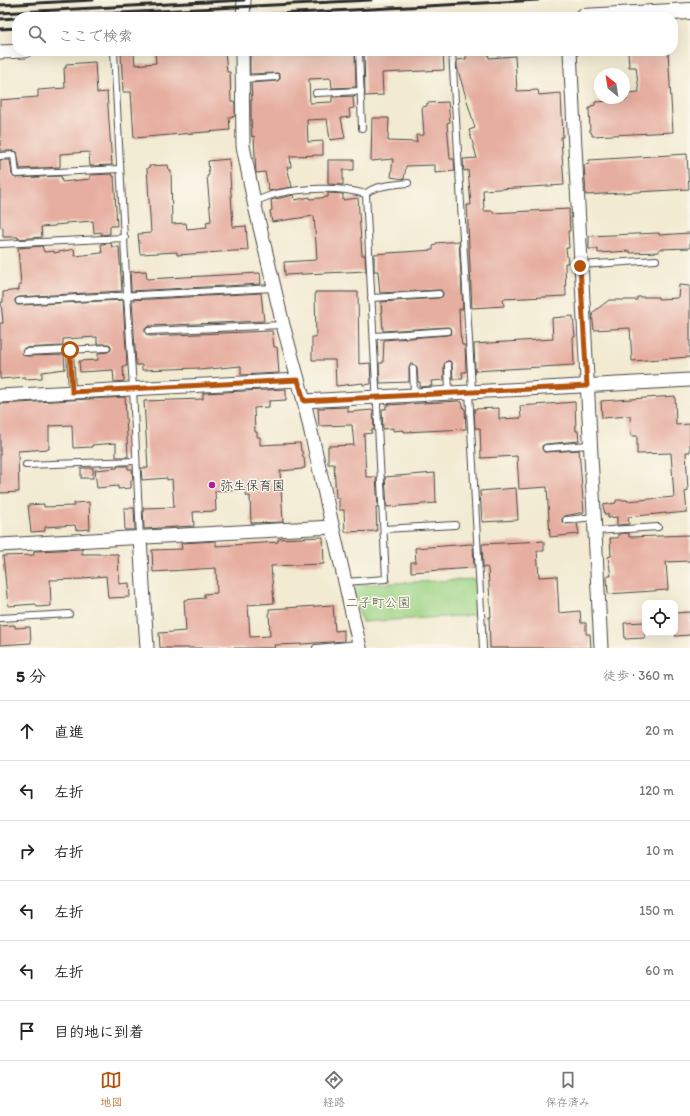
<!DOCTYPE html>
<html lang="ja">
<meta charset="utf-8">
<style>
body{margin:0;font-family:Itim,"Klee One",sans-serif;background:#f2f2f2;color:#222}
.controls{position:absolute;right:12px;bottom:12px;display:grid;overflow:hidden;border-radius:8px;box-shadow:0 4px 16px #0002}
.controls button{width:36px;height:36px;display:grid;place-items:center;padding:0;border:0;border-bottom:1px solid #e0e0e0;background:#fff;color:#222;font:20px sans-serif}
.compass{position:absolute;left:594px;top:68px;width:36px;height:36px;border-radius:50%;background:#fff;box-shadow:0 4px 16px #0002;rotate:330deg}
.stop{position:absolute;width:12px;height:12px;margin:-9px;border:3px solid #b45309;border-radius:50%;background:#fff}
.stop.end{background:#b45309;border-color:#fff;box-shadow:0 1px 4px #0008}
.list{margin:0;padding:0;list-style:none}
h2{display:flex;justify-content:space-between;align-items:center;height:52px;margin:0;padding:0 16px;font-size:17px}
h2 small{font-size:13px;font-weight:400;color:#767676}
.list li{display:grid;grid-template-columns:26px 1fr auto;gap:12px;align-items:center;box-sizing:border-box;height:60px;padding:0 16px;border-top:1px solid #e0e0e0}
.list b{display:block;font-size:15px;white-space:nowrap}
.list em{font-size:13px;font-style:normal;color:#767676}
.icon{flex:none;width:22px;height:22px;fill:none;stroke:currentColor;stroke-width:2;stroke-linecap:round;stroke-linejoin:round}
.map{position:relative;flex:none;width:690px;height:648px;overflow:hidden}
.search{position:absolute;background:#fff;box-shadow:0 4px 16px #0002;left:12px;right:12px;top:12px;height:44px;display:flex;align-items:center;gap:10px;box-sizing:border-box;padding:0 14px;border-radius:16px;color:#767676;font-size:15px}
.sheet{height:412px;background:#fff}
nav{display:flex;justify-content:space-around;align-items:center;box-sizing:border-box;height:56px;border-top:1px solid #e0e0e0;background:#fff;font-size:11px;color:#767676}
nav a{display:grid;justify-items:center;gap:2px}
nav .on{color:#b45309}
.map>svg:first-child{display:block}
.green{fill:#9ed485;stroke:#648058}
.building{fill:#e6aea0}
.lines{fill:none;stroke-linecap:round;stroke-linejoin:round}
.service-casing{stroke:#494844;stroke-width:8}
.minor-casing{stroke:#494844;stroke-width:15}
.tertiary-casing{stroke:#494844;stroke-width:18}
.service{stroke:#fff;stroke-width:6}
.minor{stroke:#fff;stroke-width:13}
.tertiary{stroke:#fff;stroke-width:16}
.rail{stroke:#2b2b2b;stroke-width:3}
.route{stroke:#b45309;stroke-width:5}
.poi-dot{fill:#b5179e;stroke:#fbf7ec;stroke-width:1.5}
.labels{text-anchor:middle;stroke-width:3;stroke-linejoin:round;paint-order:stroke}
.poi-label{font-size:13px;fill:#2b2b2b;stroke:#fbf7ec;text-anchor:start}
.park-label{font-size:13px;fill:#4e5e46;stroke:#fbf7ec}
</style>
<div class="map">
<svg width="690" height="648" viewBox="0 0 690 648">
<rect width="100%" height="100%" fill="#fbf7ec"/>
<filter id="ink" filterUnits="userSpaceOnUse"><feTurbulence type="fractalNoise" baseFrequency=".025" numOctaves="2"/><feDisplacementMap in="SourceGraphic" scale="8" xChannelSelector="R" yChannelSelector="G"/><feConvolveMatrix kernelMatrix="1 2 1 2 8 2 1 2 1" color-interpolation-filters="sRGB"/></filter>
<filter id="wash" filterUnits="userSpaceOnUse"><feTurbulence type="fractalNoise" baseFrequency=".012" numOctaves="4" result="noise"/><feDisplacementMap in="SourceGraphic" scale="16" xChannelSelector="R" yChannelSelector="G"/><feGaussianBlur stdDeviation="0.9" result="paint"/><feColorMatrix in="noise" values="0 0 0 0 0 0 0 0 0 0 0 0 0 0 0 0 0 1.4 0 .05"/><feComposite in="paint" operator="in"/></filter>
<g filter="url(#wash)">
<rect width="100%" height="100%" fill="#f2ead1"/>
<path class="green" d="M475 579 477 615 362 622 352 585Z"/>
<g id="blocks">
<g class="building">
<path d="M185 51H225L227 72H230L231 102H235V116L229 117 230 130 134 138 131 92H123L121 53H134L135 65 156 63 155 53Z"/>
<path d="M250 51H355L356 87 332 88 331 78 309 79 310 103 332 102V97L356 96 353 97 354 108 349 109 350 117 341 118 345 138 330 140 327 119 307 120 308 142 323 141V155L290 156 291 167H287L292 187 269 191 265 172 256 173 254 136 252 137 251 118V100H252L251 83 277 81 280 79V76L278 73H276L250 74Z"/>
<path d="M364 51H443L444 70 382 73 383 95 365 96Z"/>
<path d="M466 51H488L489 58 515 56 517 91 538 90 539 95 561 93 563 137H561L564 185 483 190 484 211H493V213L569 209 570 231H568L569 248H566L568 263H565L566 296 503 299 504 306 472 308 467 205H471L468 170 464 171 463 159 477 158 469 130 475 128 457 67V60L466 59Z"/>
<path d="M628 51H668L673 132 592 136V133L590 132 589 108H591V106L595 105V102L627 100V93L639 92 636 67H629Z"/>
<path d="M95 62 97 93 107 92 112 165 90 166 89 152 60 154V167L20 169 17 152 14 151H0V100L38 97V90L65 88 64 68H66V64Z"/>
<path d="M448 102 450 122 447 123 450 159H454L455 171 435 173V165L406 166 404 179 391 177 393 159 371 161 372 118H389L388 141 417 142 416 135H424L422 107 427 106V103Z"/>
<path d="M687 154 689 189 586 195 584 165 589 164V160Z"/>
<path d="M229 159 233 227 246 226 248 250 177 255V252L140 254 138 234 151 233 147 168H149V166L168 165 169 170H171L172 224 186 223 187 229 207 227 206 222 211 221 207 176 209 175 208 161Z"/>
<path d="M0 160H10L12 175 16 178 61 176 62 182 90 179V175L112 174 113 176H114L117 226H110V234L101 235V232L94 233 93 221 66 223V224L55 225V226L41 227 42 237 18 239V237H3V227L0 228Z"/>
<path d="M328 160H354V170H343V185L328 184Z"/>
<path d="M328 193 343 194V200L358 198 362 255H365L366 271 285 275 284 262 316 260 317 258 314 216 272 222 270 211 272 210 271 200 294 195 295 200 310 197V199L328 197Z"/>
<path d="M659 233V235L690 233V248L659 249V252L630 253V251L598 253V249H589V236Z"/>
<path d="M459 241 463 309H459L460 333 462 345H465L466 372H462L463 379H453L452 364 450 361H447L444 365V380L431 381 432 386 420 387V382H418L417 367 413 364H410L409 368V382L380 383 379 363H383L384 340 448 335 451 334 452 331 451 328 448 327 383 331 381 302 439 298 443 296V293L441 290H439L380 293 378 271H374V254L433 250V246L436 245V243Z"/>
<path d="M111 243 112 247H119L122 291 19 297 15 299V302L17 305H19L123 300 127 366H123L124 381 114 382 113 370 80 372 79 361 98 360V353L108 352 111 350V346L109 344H97V337L63 339V346L24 348 22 353 26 356 64 355 65 369 42 372V378L25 379V377L0 379V323H3L1 302H3V292L19 290V285H21L18 248 42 246 44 252 54 251V253L74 249 75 256 102 253 101 244Z"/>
<path d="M146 271 147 279 260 273 261 284 131 291 130 272Z"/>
<path d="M679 285 690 286V357L632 361 630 328 594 330 592 313 609 300H637V297H658V299L678 298Z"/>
<path d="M315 292H358L359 364 370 363 371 384 363 385V383L336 386 335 360H312V337H316Z"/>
<path d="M261 293 264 321 149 326 145 329V332L147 335 149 336 272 331 274 347H277L279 373 241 375V366L199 370V368L142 370V365H136L132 300Z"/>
<path d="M573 316 575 337H573L574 365 475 371 474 344 553 339 552 318Z"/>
<path d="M286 389V400L269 401V407L254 408 255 432H257V437H260V445L300 443 301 451H302L303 457H304L305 468H302V469L280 471 283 522 251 523 250 496H246V489L215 491 216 511 193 512 194 526 144 529 143 508 174 507 172 479 167 480V478L142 480 141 468H148L144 401 203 399V393Z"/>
<path d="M675 396 676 425 690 424V452H686L688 491 685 492 687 512 666 514V513L628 517 629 524 617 525V517L608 518V514L605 515 603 505 616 503V500H627V501L674 497 671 453 637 454V436H631L630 416 602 418 601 401Z"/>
<path d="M125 397 128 457H116V443L92 445V447L73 448 72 425 49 426V449L18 451 19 492 0 493V404Z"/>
<path d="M459 401V402H462L464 409H465L466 429 404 432V430L393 431V428L383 429 382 409H386V405Z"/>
<path d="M575 402 576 431H578L579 441 546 444 542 446V449L544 452H546L579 450 584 512 565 516 562 519V522L565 524 577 523 579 534 550 537 547 487 519 489 517 456 481 458 480 428H475L474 409 499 408V419L521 418 520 406Z"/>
<path d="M348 407V412L373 410 374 430H371L372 433 364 434 366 477H376L378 507H376L377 531 345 532 344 510H339V498H336L334 464H328V446L354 445 352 425 319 426 318 408Z"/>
<path d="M117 466H128V469H132L133 480H131V488L118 489V486L97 488 95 470 117 468Z"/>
<rect x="81" y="468" width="12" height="10"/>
<path d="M435 473 436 503 387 507 385 477Z"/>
<path d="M516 488 518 520 482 522 480 491Z"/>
<path d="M89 502 90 529 76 530 75 525 45 527V531L31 532 28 505 44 504V507L74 506V503Z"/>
<path d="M124 508H134L135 530H125Z"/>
<path d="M629 533V537L690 535V561L666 562 668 590 608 594 607 576H611L608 557 611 556 610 538H618V534Z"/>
<path d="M323 537 324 564 271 566 274 603 248 605 250 637 270 636 269 609 333 605 335 631 344 630V641L302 644 274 645 275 648H160L159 633 186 631 184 600 204 598V594L217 593 216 568 153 572 152 550 182 549 181 543 216 541V546L278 542V539Z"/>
<path d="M544 541V551H537L539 577 557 576 559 613 580 611 581 623H586V634H590L591 648H490L489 617H491L488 569 487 567 483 568 482 544Z"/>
<path d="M471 544 473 545 474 568 411 572V562H416L415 548Z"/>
<path d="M82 549V554H118L119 584 129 583 130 597 108 598 106 576 84 578V579L50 580 51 606 37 607 36 604 8 606 3 556 34 555V551Z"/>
<path d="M690 612V635L675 636V613Z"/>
<path d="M645 622V638L625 639 624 623Z"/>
<path d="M15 625V628L30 627 31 643 0 645V626Z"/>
</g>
</g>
</g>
<g filter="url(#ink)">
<use href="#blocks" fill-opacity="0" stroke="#494844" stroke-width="1"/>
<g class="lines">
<defs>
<g id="service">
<path d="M114 51 127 295 133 388 140 538"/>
<path d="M359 51 362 128"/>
<path d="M452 51 472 391"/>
<path d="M243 79 276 77"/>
<path d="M316 93 361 91"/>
<path d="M0 156 14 155 16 174 120 169"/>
<path d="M366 194C371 186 398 184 408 183"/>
<path d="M254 202C261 199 268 196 275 194 303 188 338 186 366 194L386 579 345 582"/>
<path d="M0 244 125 238"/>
<path d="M581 265 656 260"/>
<path d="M371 298 439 294"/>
<path d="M19 301 274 288"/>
<path d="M149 331 283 325"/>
<path d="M374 336 448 331"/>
<path d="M70 350 72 392"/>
<path d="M26 352 107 348"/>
<path d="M448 365 449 393"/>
<path d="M413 368 414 395"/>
<path d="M469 392 483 648"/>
<path d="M546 448 590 445"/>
<path d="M26 465 136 461"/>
<path d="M566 520 594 517"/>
<path d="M384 529 455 525"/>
<path d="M595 531 658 527"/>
<path d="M0 618 69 614"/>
<path d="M316 648 359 644"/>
</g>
<g id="minor">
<path d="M243 17 244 0"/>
<path d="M242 51 243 146 254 202 283 325 304 401 360 648"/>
<path d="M570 51 601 648"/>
<path d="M0 52 25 51"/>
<path d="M0 396 298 380"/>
<path d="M304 401 690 380"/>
<path d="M140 538 147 648"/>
<path d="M0 545 332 527"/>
</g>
<path id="tertiary" d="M583 17 690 11"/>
</defs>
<use href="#service" class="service-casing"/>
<use href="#minor" class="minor-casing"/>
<use href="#tertiary" class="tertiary-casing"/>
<use href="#service" class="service"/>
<use href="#minor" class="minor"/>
<use href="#tertiary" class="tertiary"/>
<g class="rail">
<path d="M0 5 93 0"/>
<path d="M0 13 244 0"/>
<path d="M42 17 371 0"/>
<path d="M221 17 538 0"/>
<path d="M0 19 17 18"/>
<path d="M0 29 17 28"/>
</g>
</g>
</g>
<g class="lines" filter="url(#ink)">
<path class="route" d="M70 350 72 392 298 380 304 401 587 386 580 266"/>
</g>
<circle class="poi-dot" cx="212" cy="485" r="4"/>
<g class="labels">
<g class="poi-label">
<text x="220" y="490">弥生保育園</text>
</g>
<g class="park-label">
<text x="378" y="607">二子町公園</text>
</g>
</g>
</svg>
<div class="controls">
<button><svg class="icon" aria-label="locate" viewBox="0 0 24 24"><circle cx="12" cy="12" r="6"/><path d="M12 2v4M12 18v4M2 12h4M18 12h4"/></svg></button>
</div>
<svg class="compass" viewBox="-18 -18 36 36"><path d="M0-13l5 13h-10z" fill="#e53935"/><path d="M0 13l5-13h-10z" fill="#767676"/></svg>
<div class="stop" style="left:70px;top:350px"></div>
<div class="stop end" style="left:580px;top:266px"></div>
<div class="search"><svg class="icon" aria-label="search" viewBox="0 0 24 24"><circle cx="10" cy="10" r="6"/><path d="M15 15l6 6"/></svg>ここで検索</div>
</div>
<section class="sheet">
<h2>5 分<small>徒歩 · 360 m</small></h2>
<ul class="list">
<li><svg class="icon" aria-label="ahead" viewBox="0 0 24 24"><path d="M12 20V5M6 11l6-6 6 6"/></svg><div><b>直進</b></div><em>20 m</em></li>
<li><svg class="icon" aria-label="left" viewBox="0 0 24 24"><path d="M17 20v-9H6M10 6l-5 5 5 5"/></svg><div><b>左折</b></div><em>120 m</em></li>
<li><svg class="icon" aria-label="right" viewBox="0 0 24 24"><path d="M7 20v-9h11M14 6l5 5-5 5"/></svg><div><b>右折</b></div><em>10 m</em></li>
<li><svg class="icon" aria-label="left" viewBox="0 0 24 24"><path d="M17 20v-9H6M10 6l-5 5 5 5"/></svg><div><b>左折</b></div><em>150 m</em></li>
<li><svg class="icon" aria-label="left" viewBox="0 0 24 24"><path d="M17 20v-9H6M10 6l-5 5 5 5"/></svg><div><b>左折</b></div><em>60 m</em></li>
<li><svg class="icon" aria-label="arrive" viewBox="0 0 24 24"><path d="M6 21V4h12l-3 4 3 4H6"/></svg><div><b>目的地に到着</b></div></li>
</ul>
</section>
<nav>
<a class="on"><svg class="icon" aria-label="map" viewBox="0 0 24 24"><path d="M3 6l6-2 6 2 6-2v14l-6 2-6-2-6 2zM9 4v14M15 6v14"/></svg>地図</a>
<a><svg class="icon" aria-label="directions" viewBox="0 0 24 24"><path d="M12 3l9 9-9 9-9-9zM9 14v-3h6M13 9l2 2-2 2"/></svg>経路</a>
<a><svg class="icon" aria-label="saved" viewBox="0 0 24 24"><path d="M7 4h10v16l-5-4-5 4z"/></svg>保存済み</a>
</nav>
